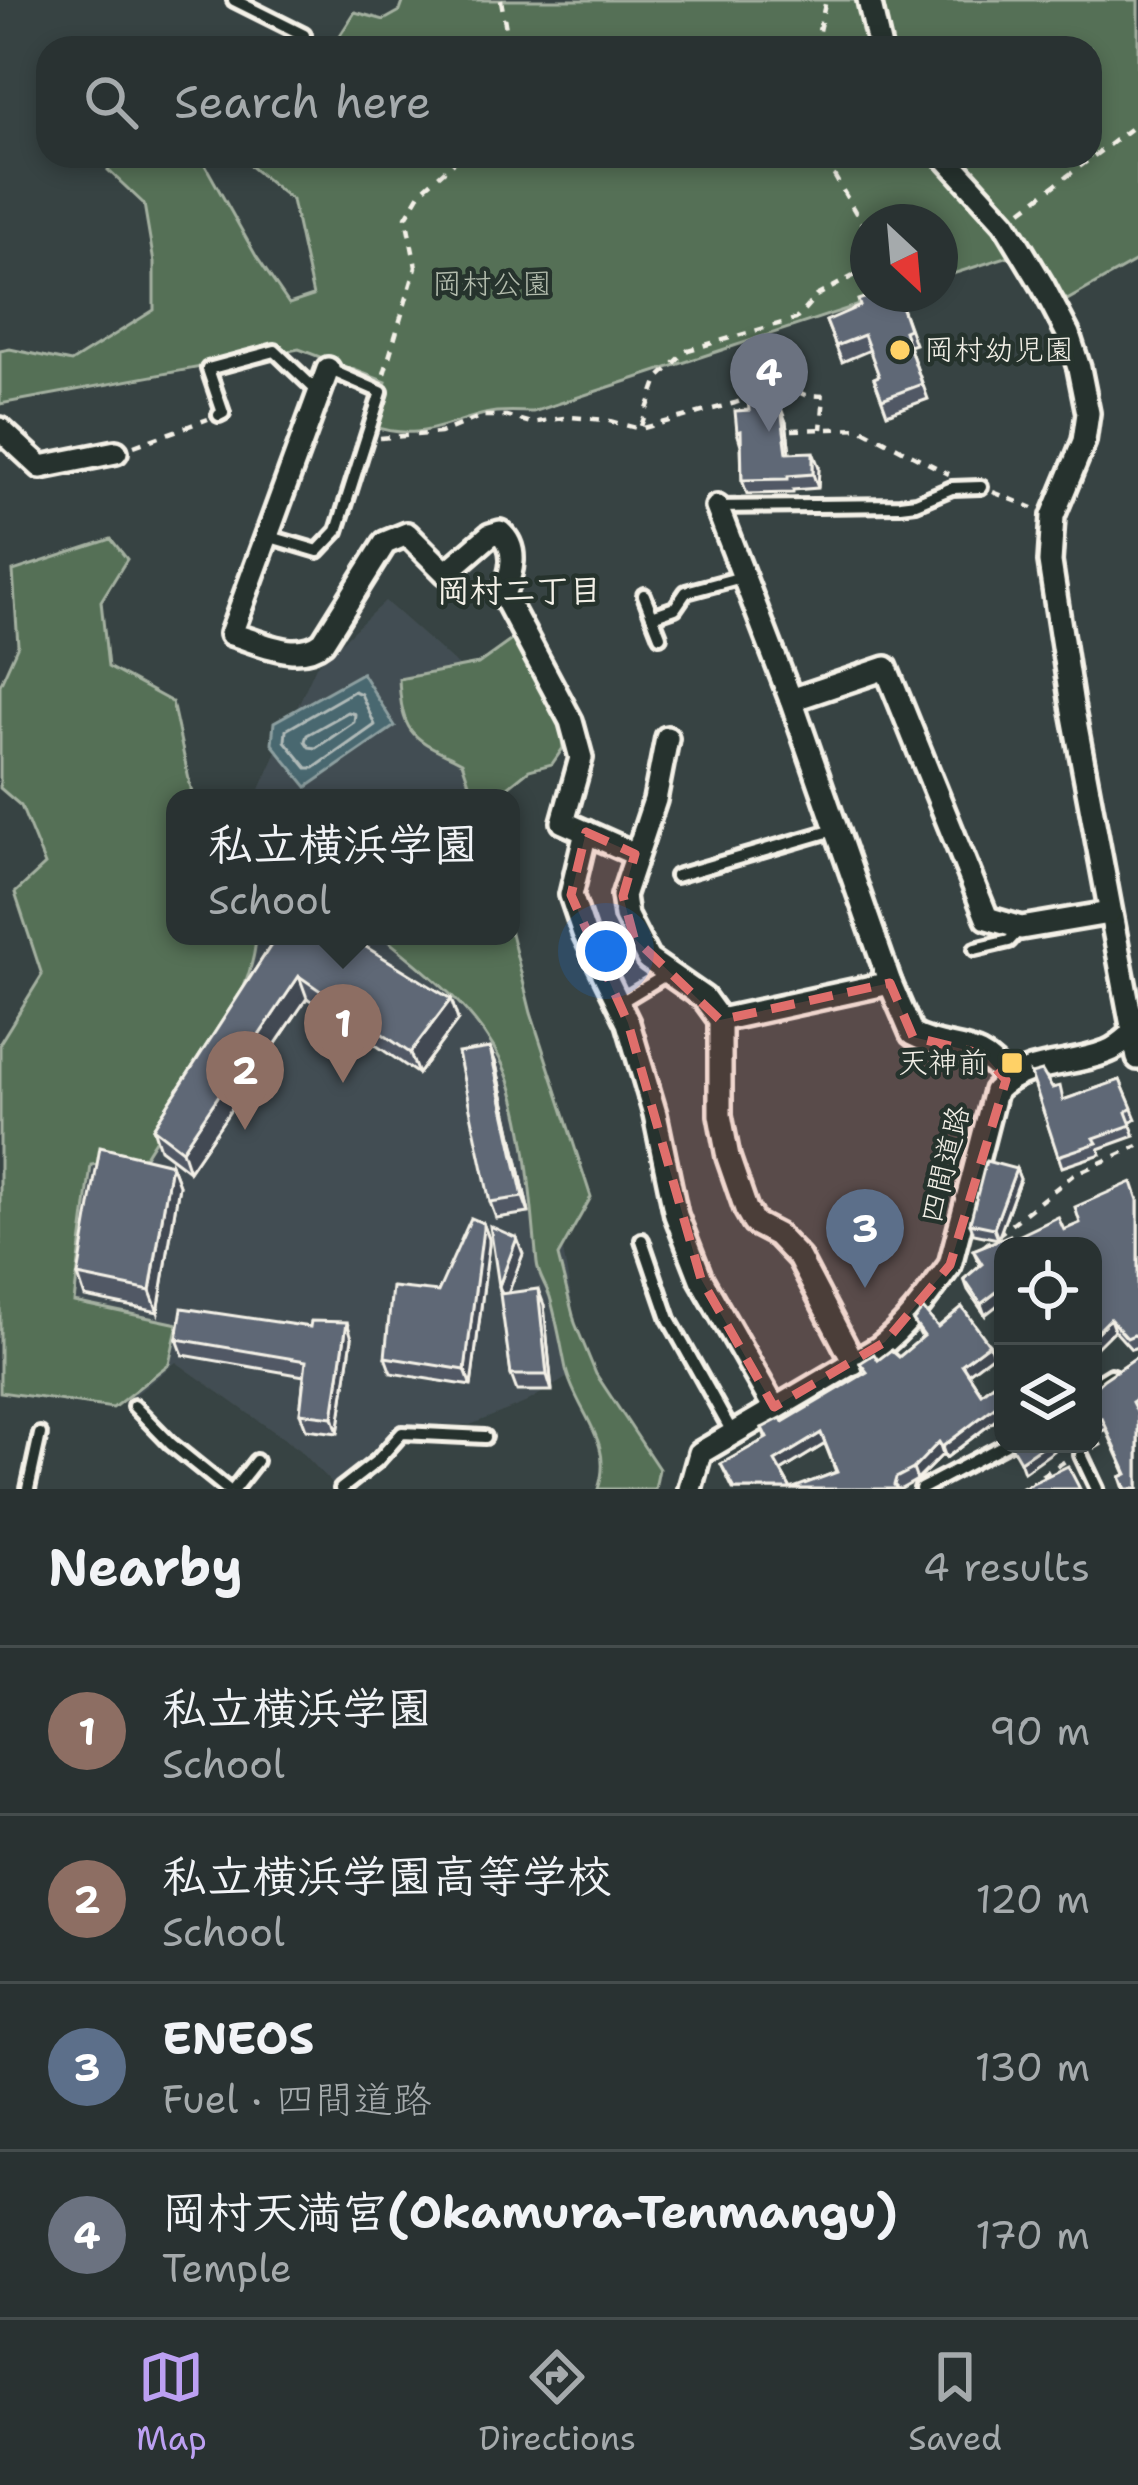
<!DOCTYPE html>
<meta charset="utf-8">
<style>
body{margin:0;font-family:"Shantell Sans","Klee One",sans-serif;background:#353e3e;color:#f1f3f6}
.controls{position:absolute;right:36px;bottom:36px;display:grid;overflow:hidden;border-radius:24px;box-shadow:0 6px 18px #0003}
.controls button{width:108px;height:108px;display:grid;place-items:center;padding:0;border:0;border-bottom:3px solid #454d4d;background:#293232;color:#f1f3f6;font:60px sans-serif}
.compass{position:absolute;left:850px;top:204px;width:108px;height:108px;border-radius:50%;background:#293232;box-shadow:0 6px 18px #0003;rotate:154deg}
.you{position:absolute;left:606px;top:951px;width:42px;height:42px;margin:-30px;border:9px solid #fff;border-radius:50%;background:#1a73e8;box-shadow:0 0 0 18px #1a73e833}
.badge{display:grid;place-items:center;width:78px;height:78px;border-radius:50%;background:#bca0f2;color:#fff;font-size:39px;font-weight:700}
.pin{position:absolute;translate:-50% -99px;filter:drop-shadow(0 3px 6px #0008)}
.pin::after{content:'';position:absolute;top:63px;width:42px;height:36px;background:inherit;clip-path:polygon(0 0,100% 0,50% 100%)}
.popup{position:absolute;left:166px;top:789px;width:354px;height:156px;box-sizing:border-box;display:grid;place-content:center;border-radius:24px;background:#293232;filter:drop-shadow(0 3px 9px #0005);font-size:39px;white-space:nowrap;color:#a5aaac}
.popup b{font-size:45px;color:#f1f3f6}
.popup::after{content:'';position:absolute;left:50%;top:100%;margin-left:-24px;border:24px solid transparent;border-top-color:#293232}
.list{margin:0;padding:0;list-style:none}
h2{display:flex;justify-content:space-between;align-items:center;height:156px;margin:0;padding:0 48px;font-size:51px}
h2 small{font-size:39px;font-weight:400;color:#a5aaac}
.list li{display:grid;grid-template-columns:78px 1fr auto;gap:36px;align-items:center;box-sizing:border-box;height:168px;padding:0 48px;border-top:3px solid #454d4d}
.list b{display:block;font-size:45px;white-space:nowrap}
.list p{margin:0;font-size:39px;white-space:nowrap;color:#a5aaac}
.list em{font-size:39px;font-style:normal;color:#a5aaac}
.icon{flex:none;width:66px;height:66px;fill:none;stroke:currentColor;stroke-width:2;stroke-linecap:round;stroke-linejoin:round}
.map{position:relative;flex:none;width:1138px;height:1489px;overflow:hidden}
.search{position:absolute;background:#293232;box-shadow:0 6px 18px #0003;left:36px;right:36px;top:36px;height:132px;display:flex;align-items:center;gap:30px;box-sizing:border-box;padding:0 42px;border-radius:36px;color:#a5aaac;font-size:45px}
.sheet{height:828px;background:#293232}
nav{display:flex;justify-content:space-around;align-items:center;box-sizing:border-box;height:168px;border-top:3px solid #454d4d;background:#293232;font-size:33px;color:#a5aaac}
nav a{display:grid;justify-items:center;gap:6px}
nav .on{color:#bca0f2}
.map>svg:first-child{display:block}
.built{fill:#434e52}
.green{fill:#547057;stroke:#a4b0a0;stroke-width:3}
.water{fill:#496870;stroke:#8d9fa0;stroke-width:3}
.lines{fill:none;stroke-linecap:round;stroke-linejoin:round}
.shore{stroke:#b0bab8;stroke-width:3}
.service-casing{stroke:#f4f1e8;stroke-width:20}
.minor-casing{stroke:#f4f1e8;stroke-width:30}
.path{stroke:#f4f1e8;stroke-width:4.5;stroke-dasharray:9 9;stroke-linecap:butt}
.service{stroke:#26332d;stroke-width:10}
.minor{stroke:#26332d;stroke-width:21}
.wall{fill:#515965;stroke:#f4f1e8;stroke-width:3}
.shaded-wall{fill:#424953;stroke:#f4f1e8;stroke-width:3}
.building{fill:#5e6876;stroke:#f4f1e8;stroke-width:3}
.marked{fill:#e06e6b;fill-opacity:0.2;stroke:#e06e6b;stroke-width:9;stroke-dasharray:24 15;stroke-linejoin:round}
.poi-dot{fill:#ffd166;stroke:#26332d;stroke-width:4.5}
.labels{text-anchor:middle;stroke-width:9;stroke-linejoin:round;paint-order:stroke}
.park-label{font-size:30px;fill:#b4bdae;stroke:#26332d}
.poi-label{font-size:30px;fill:#f4f1e8;stroke:#26332d;text-anchor:start}
.street-label{font-size:30px;fill:#f4f1e8;stroke:#26332d}
.neighbourhood-label{font-size:33px;font-weight:bold;fill:#f4f1e8;stroke:#26332d}
</style>
<div class="map">
<svg width="1138" height="1489" viewBox="0 0 1138 1489">
<rect width="100%" height="100%" fill="#374343"/>
<filter id="ink" filterUnits="userSpaceOnUse"><feTurbulence type="fractalNoise" baseFrequency=".00833" numOctaves="2"/><feDisplacementMap in="SourceGraphic" scale="24" xChannelSelector="R" yChannelSelector="G"/><feConvolveMatrix kernelMatrix="1 2 1 2 8 2 1 2 1" color-interpolation-filters="sRGB"/></filter>
<g filter="url(#ink)">
<g class="built">
<path d="M385 601 481 686 493 798H256L316 666Z"/>
<path d="M233 936H510L583 1368 525 1403 470 1425 401 1424 334 1486 300 1450 176 1362 134 1396 17 1356 0 1217Z"/>
</g>
<g class="green">
<path d="M404 0H1138V260L1067 300 1028 250 940 278V222H868V294H892L533 412C518 412 500 410 485 414 442 424 419 442 372 426L386 382 299 349 0 404V351L10 349 71 362 154 310V263L144 204 108 170 116 156H200L256 256 289 304 313 296 292 200 250 166 245 156H1090V48H332L355 12 384 20 400 11Z"/>
<path d="M111 539 127 559 101 601 108 667 172 702 193 798H175V936H256C254 1002 180 1099 145 1156L91 1165 74 1302 178 1324 169 1364 113 1408 0 1392V1043L42 975 15 893 45 865 21 806 0 788V685L18 645 13 571Z"/>
<path d="M513 639 560 723 563 748 552 764 529 770 503 791 504 798H464L471 789 462 762C414 738 402 738 399 679L478 664Z"/>
<path d="M511 933 531 1013 591 1197 558 1256 575 1323 596 1374 659 1469 655 1489H598C615 1441 576 1412 566 1369 561 1345 557 1321 550 1297 546 1285 538 1275 537 1263 531 1204 527 1117 502 1063 477 1010 425 971 382 936Z"/>
</g>
<path class="water" d="M362 673 395 726 307 787 272 744 274 722Z"/>
<g class="lines">
<g class="shore">
<path d="M354 691 361 694 375 725 314 768H307L285 741 286 730Z"/>
<path d="M348 712 355 714 354 722 316 748 309 747 305 741 307 735Z"/>
</g>
<defs>
<g id="service">
<path d="M234 0 304 35"/>
<path d="M219 415 223 413 208 369 275 351 319 393"/>
<path d="M717 507 900 505 916 503 952 488 981 487"/>
<path d="M267 536 318 551 337 531 381 392 328 369"/>
<path d="M644 595 660 636"/>
<path d="M652 616 675 608 686 592 742 577"/>
<path d="M676 876 834 830"/>
<path d="M975 949 1009 941 1019 930"/>
<path d="M619 1003 667 974"/>
<path d="M642 1240 669 1319 732 1432"/>
<path d="M1093 1386 1111 1375"/>
<path d="M134 1406 171 1444 227 1489"/>
<path d="M1081 1455 1097 1489"/>
<path d="M28 1489 40 1434"/>
<path d="M234 1489 256 1461"/>
<path d="M341 1489 377 1461 402 1433 485 1437"/>
<path d="M921 1489 1006 1444"/>
</g>
<g id="minor">
<path d="M869 0 880 48"/>
<path d="M944 156 1005 223 1043 286 1068 334 1079 368 1088 413 1084 441 1053 516 1050 562 1072 705 1138 1058"/>
<path d="M328 369 231 634C260 642 297 663 323 642L385 543 407 534 446 573 490 535 500 532C519 548 512 573 503 594L571 721 581 758 563 822 635 854"/>
<path d="M0 429 41 467 116 452"/>
<path d="M717 507 791 700"/>
<path d="M667 738 655 800 623 896 626 916 648 959 704 998 720 1020V1115L728 1157 746 1209 754 1223 777 1235 799 1258 854 1363"/>
<path d="M586 832 571 895 584 933 628 1023 655 1114 676 1215 701 1279 774 1407"/>
<path d="M720 1020 890 983"/>
<path d="M1006 1080C979 1038 949 1054 912 1034L890 983 791 700 886 668 987 918 1021 928 1109 913"/>
<path d="M690 1489 700 1453 878 1348C907 1326 929 1294 950 1265L995 1091C1025 1060 1069 1067 1106 1052 1118 1048 1128 1037 1138 1029"/>
</g>
</defs>
<use href="#service" class="service-casing"/>
<use href="#minor" class="minor-casing"/>
<g class="path">
<path d="M501 0 506 29 521 48"/>
<path d="M815 48 826 0"/>
<path d="M744 156H757"/>
<path d="M825 156 831 170"/>
<path d="M858 156 831 170 868 234"/>
<path d="M1022 210 1138 123"/>
<path d="M384 374 416 267 406 217 422 190 461 156"/>
<path d="M641 426 658 379 688 350 796 319 816 296 868 268"/>
<path d="M792 430 860 428 949 474"/>
<path d="M380 438 440 433 482 416H506L531 423 570 417 606 420 640 429 735 403 784 385 805 395 824 396 821 429"/>
<path d="M134 446 208 419"/>
<path d="M993 492 1033 508"/>
<path d="M983 1247 1073 1175 1138 1146"/>
<path d="M1094 1448 1115 1436"/>
<path d="M1030 1489 1036 1479 1067 1460"/>
</g>
<use href="#service" class="service"/>
<use href="#minor" class="minor"/>
</g>
<g class="wall">
<path d="M897 294 915 344 909 346 928 399 887 414 874 378 879 376 870 350 842 362 826 321Z"/>
<path d="M779 408 786 422 790 453 819 467 818 488 793 490V493L747 494 742 480 741 445 737 432Z"/>
<path d="M277 936 451 999 458 1020 418 1074 307 998 189 1171 160 1149 153 1128Z"/>
<path d="M490 1048 496 1064 529 1213 496 1218 490 1202Z"/>
<path d="M1031 1074 1052 1088 1064 1100 1120 1080 1136 1119 1130 1123 1135 1136 1099 1149 1101 1154 1062 1167Z"/>
<path d="M171 1164 179 1185 158 1312 85 1297 78 1276Z"/>
<path d="M1016 1169 1020 1179 998 1239 974 1234 970 1223Z"/>
<path d="M1138 1199V1347L1131 1349 1114 1330 1003 1246 985 1315 968 1290 964 1279 980 1265 973 1250 1012 1239 1064 1230Z"/>
<path d="M483 1223 489 1239V1245L471 1386 391 1373 385 1357 438 1292Z"/>
<path d="M523 1254 508 1293 544 1305 552 1391H517L511 1375 501 1293 499 1286Z"/>
<path d="M913 1321 938 1327 989 1344 993 1355 968 1373 981 1393 1003 1376V1419L1001 1416 946 1458 943 1454 917 1480 901 1489H794L836 1472 825 1444 781 1471 791 1489H733L721 1464 766 1439 762 1428 783 1422 864 1374 860 1363 899 1357 922 1338Z"/>
<path d="M352 1338 338 1433 306 1429 300 1413 304 1376 183 1355 177 1339Z"/>
<path d="M1138 1356V1489H1124L1120 1477 1126 1474 1106 1429 1093 1437V1394L1096 1393 1094 1388Z"/>
</g>
<g class="shaded-wall">
<path d="M781 408 786 422 792 467 787 453Z"/>
<path d="M813 452 819 467 818 488 813 474Z"/>
<path d="M299 976 307 998 189 1171 182 1150Z"/>
<path d="M451 999 458 1020 418 1074 410 1053Z"/>
<path d="M490 1048 496 1064 529 1213 523 1197Z"/>
<path d="M171 1164 179 1185 158 1312 150 1291Z"/>
<path d="M1016 1169 1020 1179 998 1239 994 1228Z"/>
<path d="M483 1223 489 1239V1245L471 1386 465 1370Z"/>
<path d="M517 1238 523 1254 505 1302 499 1286Z"/>
<path d="M1003 1287V1301L985 1315 981 1304Z"/>
<path d="M538 1289 544 1305 552 1391 547 1375Z"/>
<path d="M1110 1319 1114 1330 1093 1351V1336Z"/>
<path d="M347 1322 352 1338 338 1433 333 1417Z"/>
<path d="M989 1344 993 1355 966 1375 962 1364Z"/>
<path d="M997 1405 1001 1416 946 1458 942 1447Z"/>
<path d="M821 1433 825 1444 779 1472 775 1461Z"/>
<path d="M939 1442 943 1454 917 1480 913 1469Z"/>
<path d="M1045 1444H1052L1054 1451 1024 1472 1020 1461Z"/>
</g>
<g class="building">
<path d="M875 294H897L909 329 904 331 922 384 882 399 874 378 879 376 864 335 836 346 826 321 860 306 858 300Z"/>
<path d="M776 398V408H781L787 453 813 452V474L788 476V479L742 480 741 431 737 432 735 411 749 410 748 400Z"/>
<path d="M277 936H348L451 999 410 1053 299 976 182 1150 153 1128Z"/>
<path d="M490 1048 523 1197 490 1202 458 1053Z"/>
<path d="M1042 1071 1052 1088 1060 1086 1063 1100 1120 1080 1132 1108 1126 1112 1131 1125 1094 1138 1097 1143 1058 1156 1031 1074Z"/>
<path d="M100 1147 171 1164 150 1291 78 1276Z"/>
<path d="M986 1161 1016 1169 994 1228 970 1223Z"/>
<path d="M1132 1182 1138 1200V1337L1134 1335 1127 1338 1110 1319 1093 1336V1246H1003V1287L981 1304 964 1279 982 1264 973 1250 1010 1235 1012 1239 1058 1217 1064 1230 1080 1223 1075 1207Z"/>
<path d="M471 1218 483 1223V1229L465 1370 385 1357 392 1287 438 1292Z"/>
<path d="M490 1226 517 1238 499 1286Z"/>
<path d="M538 1289 547 1375H511L500 1294Z"/>
<path d="M962 1307 989 1344 962 1364 981 1393 1003 1376V1413L997 1405 942 1447 939 1442 913 1469 896 1478 894 1485 898 1489H794L793 1488 837 1472 821 1433 775 1461 791 1489H735L721 1464 767 1438 762 1428 781 1418 783 1422 867 1372 860 1363 874 1354 878 1360 891 1350 899 1357 924 1336 913 1321 923 1309 938 1327Z"/>
<path d="M182 1308 310 1327 311 1321 347 1322 333 1417 300 1413 306 1361 177 1339Z"/>
<path d="M1138 1356V1398L1132 1402 1138 1414V1489H1126L1120 1477 1127 1474 1102 1418 1093 1423V1394L1097 1392 1094 1388 1104 1379Z"/>
<path d="M1010 1444H1045L1020 1461Z"/>
<path d="M1068 1466 1080 1489H1020Z"/>
</g>
</g>
<path class="marked" d="M586 832 635 854 623 896 634 938 720 1020 890 983 913 1037 983 1054 1006 1080 950 1265 885 1342 774 1407 701 1279 628 1023 571 895Z"/>
<g class="poi-dot">
<circle cx="900" cy="350" r="12"/>
<rect x="1000" y="1051" width="24" height="24" rx="6"/>
</g>
<g class="labels">
<g class="park-label">
<text x="492" y="294">岡村公園</text>
</g>
<g class="poi-label">
<text x="924" y="360">岡村幼児園</text>
<text x="988" y="1073" text-anchor="end">天神前</text>
</g>
<g class="street-label">
<text transform="translate(945 1164) rotate(-76)" y="10">四間道路</text>
</g>
<g class="neighbourhood-label">
<text x="519" y="602">岡村二丁目</text>
</g>
</g>
</svg>
<div class="controls">
<button><svg class="icon" aria-label="locate" viewBox="0 0 24 24"><circle cx="12" cy="12" r="6"/><path d="M12 2v4M12 18v4M2 12h4M18 12h4"/></svg></button>
<button><svg class="icon" aria-label="layers" viewBox="0 0 24 24"><path d="M12 4l9 5-9 5-9-5zM3 14l9 5 9-5"/></svg></button>
</div>
<svg class="compass" viewBox="-18 -18 36 36"><path d="M0-13l5 13h-10z" fill="#e53935"/><path d="M0 13l5-13h-10z" fill="#a5aaac"/></svg>
<div class="you"></div>
<div class="pin badge" style="left:343px;top:1083px;background:#8d6e63">1</div>
<div class="popup"><b>私立横浜学園</b>School</div>
<div class="pin badge" style="left:245px;top:1130px;background:#8d6e63">2</div>
<div class="pin badge" style="left:865px;top:1288px;background:#5c6f8a">3</div>
<div class="pin badge" style="left:769px;top:432px;background:#6b7280">4</div>
<div class="search"><svg class="icon" aria-label="search" viewBox="0 0 24 24"><circle cx="10" cy="10" r="6"/><path d="M15 15l6 6"/></svg>Search here</div>
</div>
<section class="sheet">
<h2>Nearby<small>4 results</small></h2>
<ul class="list">
<li><span class="badge" style="background:#8d6e63">1</span><div><b>私立横浜学園</b><p>School</p></div><em>90 m</em></li>
<li><span class="badge" style="background:#8d6e63">2</span><div><b>私立横浜学園高等学校</b><p>School</p></div><em>120 m</em></li>
<li><span class="badge" style="background:#5c6f8a">3</span><div><b>ENEOS</b><p>Fuel · 四間道路</p></div><em>130 m</em></li>
<li><span class="badge" style="background:#6b7280">4</span><div><b>岡村天満宮(Okamura-Tenmangu)</b><p>Temple</p></div><em>170 m</em></li>
</ul>
</section>
<nav>
<a class="on"><svg class="icon" aria-label="map" viewBox="0 0 24 24"><path d="M3 6l6-2 6 2 6-2v14l-6 2-6-2-6 2zM9 4v14M15 6v14"/></svg>Map</a>
<a><svg class="icon" aria-label="directions" viewBox="0 0 24 24"><path d="M12 3l9 9-9 9-9-9zM9 14v-3h6M13 9l2 2-2 2"/></svg>Directions</a>
<a><svg class="icon" aria-label="saved" viewBox="0 0 24 24"><path d="M7 4h10v16l-5-4-5 4z"/></svg>Saved</a>
</nav>
